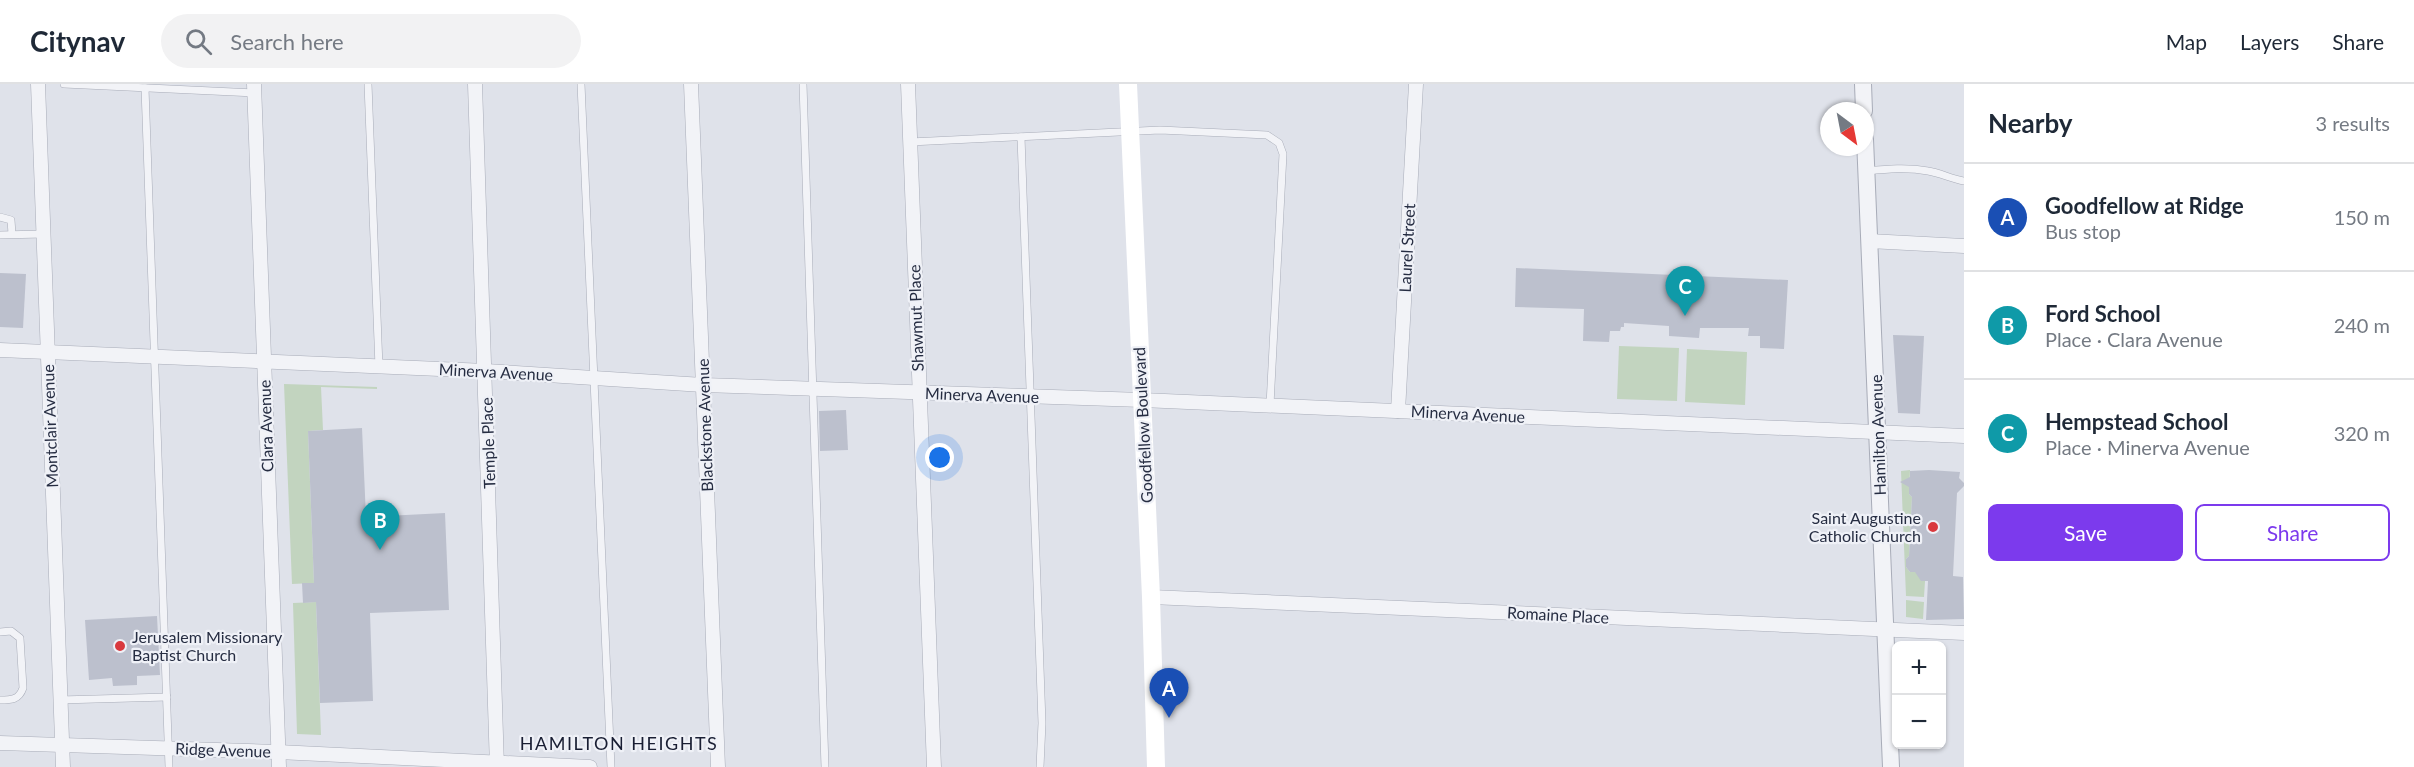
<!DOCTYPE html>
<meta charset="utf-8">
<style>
body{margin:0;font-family:Lato,sans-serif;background:#f2f2f3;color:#1f2937}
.controls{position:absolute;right:18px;bottom:18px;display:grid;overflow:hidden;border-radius:9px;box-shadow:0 2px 4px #0004}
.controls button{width:54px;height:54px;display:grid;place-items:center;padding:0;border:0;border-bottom:2px solid #e0e1e3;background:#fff;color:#1f2937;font:30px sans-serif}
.compass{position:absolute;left:1820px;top:18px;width:54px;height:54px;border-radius:50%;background:#fff;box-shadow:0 2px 4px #0004;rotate:148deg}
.you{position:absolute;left:940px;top:374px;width:21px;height:21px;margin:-15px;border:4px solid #fff;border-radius:50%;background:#1a73e8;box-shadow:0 0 0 9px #1a73e833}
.badge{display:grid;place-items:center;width:39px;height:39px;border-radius:50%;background:#7c3aed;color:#fff;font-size:20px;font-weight:700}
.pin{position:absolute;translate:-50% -50px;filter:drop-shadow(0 2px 3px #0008)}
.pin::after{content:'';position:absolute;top:32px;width:21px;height:18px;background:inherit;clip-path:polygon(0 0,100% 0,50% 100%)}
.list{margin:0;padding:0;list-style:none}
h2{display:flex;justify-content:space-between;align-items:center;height:78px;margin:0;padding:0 24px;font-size:26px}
h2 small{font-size:20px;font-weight:400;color:#747a83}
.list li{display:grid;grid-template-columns:39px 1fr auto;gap:18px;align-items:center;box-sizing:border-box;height:108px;padding:0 24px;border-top:2px solid #e0e1e3}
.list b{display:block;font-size:22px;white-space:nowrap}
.list p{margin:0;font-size:20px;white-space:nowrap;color:#747a83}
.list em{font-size:20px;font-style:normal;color:#747a83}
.actions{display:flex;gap:12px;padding:18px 24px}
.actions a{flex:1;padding:14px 0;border:2px solid #7c3aed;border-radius:9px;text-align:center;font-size:21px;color:#7c3aed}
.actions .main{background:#7c3aed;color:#fff}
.icon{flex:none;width:33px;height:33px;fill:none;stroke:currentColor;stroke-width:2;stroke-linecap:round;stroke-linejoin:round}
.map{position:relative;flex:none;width:1964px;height:683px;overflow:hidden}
header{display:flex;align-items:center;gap:36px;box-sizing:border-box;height:84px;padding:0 30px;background:#fff;border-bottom:2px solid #e0e1e3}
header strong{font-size:28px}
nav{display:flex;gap:33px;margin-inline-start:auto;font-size:21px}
.search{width:420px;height:54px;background:#f2f2f3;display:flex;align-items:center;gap:15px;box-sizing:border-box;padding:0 21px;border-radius:33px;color:#747a83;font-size:22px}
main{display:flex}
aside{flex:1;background:#fff}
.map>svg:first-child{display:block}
.green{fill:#c2d4bf}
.building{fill:#bcc0cd}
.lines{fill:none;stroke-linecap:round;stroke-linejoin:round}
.service-casing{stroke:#a8acb8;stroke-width:8}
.minor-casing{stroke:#a8acb8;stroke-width:15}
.tertiary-casing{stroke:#a8acb8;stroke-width:18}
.service{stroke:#f2f3f7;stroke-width:7}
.minor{stroke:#f2f3f7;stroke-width:14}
.tertiary{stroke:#f2f3f7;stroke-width:16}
.secondary{stroke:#fff;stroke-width:18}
.poi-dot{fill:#d9393e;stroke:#eff1f7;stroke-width:2}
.labels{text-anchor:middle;stroke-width:4.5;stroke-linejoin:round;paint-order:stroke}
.street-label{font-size:16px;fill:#262d42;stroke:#eff1f7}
.poi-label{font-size:16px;fill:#262d42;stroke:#eff1f7;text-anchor:end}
.neighbourhood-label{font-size:18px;letter-spacing:1.5px;fill:#191e33;stroke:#eff1f7}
</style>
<header>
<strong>Citynav</strong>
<div class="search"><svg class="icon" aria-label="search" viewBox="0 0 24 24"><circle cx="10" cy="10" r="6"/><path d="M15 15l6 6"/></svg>Search here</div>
<nav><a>Map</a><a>Layers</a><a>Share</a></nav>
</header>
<main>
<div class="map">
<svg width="1964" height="683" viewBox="0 0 1964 683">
<rect width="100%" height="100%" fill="#dfe2ea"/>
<g class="green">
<path d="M1619 262 1679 264 1677 317 1617 315Z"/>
<path d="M1687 265 1747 268 1745 321 1685 318Z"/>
<path d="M284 300 377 303V305L321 303 323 346 308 347 314 499 292 500Z"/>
<path d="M1910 386 1909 410 1912 413 1909 472 1906 475V483L1910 488H1918L1925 497 1924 513 1906 512 1901 387Z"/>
<path d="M1906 516 1924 518 1923 535 1906 533Z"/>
<path d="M316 518 321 651 297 650 293 519Z"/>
</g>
<g class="building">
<path d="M1516 184 1788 196 1784 265 1760 264V252H1748L1749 244H1700L1699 254 1669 252V242L1624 239V243H1621L1620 247H1610L1609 258 1583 257 1584 225 1515 223Z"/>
<path d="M0 189 26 190 23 244 0 243Z"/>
<path d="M1893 251 1924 252 1920 330 1898 329Z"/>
<path d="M846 326 848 366 820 367 819 327Z"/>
<path d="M362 344 366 433 445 429 449 526 370 529 373 617 320 619 316 518 303 519 302 499H314L308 347Z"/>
<path d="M1929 386 1960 388 1959 394 1964 399V402L1957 409 1953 492 1963 493 1964 535 1926 536 1928 497H1921L1915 488H1910L1906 483V475L1909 472 1912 413 1909 410V403L1900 398 1910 393V387Z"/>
<path d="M157 532 160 591 137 592V601L113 602 112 594 89 596 85 536Z"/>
</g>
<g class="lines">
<defs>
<g id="service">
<path d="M64 0 255 9"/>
<path d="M368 0 379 283"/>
<path d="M581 0 611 683"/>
<path d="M803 0 825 683"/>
<path d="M145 4 169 683"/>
<path d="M1021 53 1042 639 1040 683"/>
<path d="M910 58 1160 46 1267 51 1279 59 1283 70 1270 321"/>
<path d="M1867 87C1887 85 1907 83 1928 87 1941 89 1951 95 1964 97"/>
<path d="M0 133 11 136 12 150"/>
<path d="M0 151 43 150"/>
<path d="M0 548 11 547 20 554 23 604C19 616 11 616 0 616"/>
<path d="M60 616 167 613"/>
</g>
<g id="minor">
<path d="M38 0 63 683"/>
<path d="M254 0 279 683"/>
<path d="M475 0 497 683"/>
<path d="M691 0 718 683"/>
<path d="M908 0 934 683"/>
<path d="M1869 157 1964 162"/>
<path d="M0 266 486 287 703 301 1142 316 1964 352"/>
<path d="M1398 327 1416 0"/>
<path d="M1151 513 1964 549"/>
<path d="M0 659 278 668 590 683"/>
</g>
<g id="tertiary">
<path d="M1863 0 1864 27"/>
<path d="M1865 55 1891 683"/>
</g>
</defs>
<use href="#service" class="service-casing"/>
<use href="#minor" class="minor-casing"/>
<use href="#tertiary" class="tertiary-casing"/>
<use href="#service" class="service"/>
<use href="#minor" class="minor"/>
<use href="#tertiary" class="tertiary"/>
<path class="secondary" d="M1128 0 1151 513 1156 683"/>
</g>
<g class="poi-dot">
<circle cx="1933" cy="443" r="6"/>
<circle cx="120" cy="562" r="6"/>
</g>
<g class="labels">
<g class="street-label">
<text transform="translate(1407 164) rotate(-87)" y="6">Laurel Street</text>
<text transform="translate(916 234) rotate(-92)" y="6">Shawmut Place</text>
<text transform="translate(496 288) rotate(3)" y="6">Minerva Avenue</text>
<text transform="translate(982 311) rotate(2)" y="6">Minerva Avenue</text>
<text transform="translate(1468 330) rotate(3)" y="6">Minerva Avenue</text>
<text transform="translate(705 341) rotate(-92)" y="6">Blackstone Avenue</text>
<text transform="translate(1143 341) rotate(-93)" y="6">Goodfellow Boulevard</text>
<text transform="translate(50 342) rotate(-92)" y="6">Montclair Avenue</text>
<text transform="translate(266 342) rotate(-92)" y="6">Clara Avenue</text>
<text transform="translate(1878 351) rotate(-92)" y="6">Hamilton Avenue</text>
<text transform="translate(488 359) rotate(-92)" y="6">Temple Place</text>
<text transform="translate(1558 531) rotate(3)" y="6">Romaine Place</text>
<text transform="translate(223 666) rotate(2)" y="6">Ridge Avenue</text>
</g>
<g class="poi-label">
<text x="1921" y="440">Saint Augustine<tspan x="1921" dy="18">Catholic Church</tspan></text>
<text x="132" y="559" text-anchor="start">Jerusalem Missionary<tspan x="132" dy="18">Baptist Church</tspan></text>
</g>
<g class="neighbourhood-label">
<text x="619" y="666">HAMILTON HEIGHTS</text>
</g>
</g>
</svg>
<div class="controls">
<button>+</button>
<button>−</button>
</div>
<svg class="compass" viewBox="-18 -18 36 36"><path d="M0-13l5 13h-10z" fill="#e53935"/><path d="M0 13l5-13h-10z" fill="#747a83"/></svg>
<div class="you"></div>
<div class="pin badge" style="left:1169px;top:634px;background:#1a4fb4">A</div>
<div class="pin badge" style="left:380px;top:466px;background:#0f9aa8">B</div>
<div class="pin badge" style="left:1685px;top:232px;background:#0f9aa8">C</div>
</div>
<aside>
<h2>Nearby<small>3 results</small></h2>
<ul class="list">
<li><span class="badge" style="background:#1a4fb4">A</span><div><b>Goodfellow at Ridge</b><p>Bus stop</p></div><em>150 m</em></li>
<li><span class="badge" style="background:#0f9aa8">B</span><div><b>Ford School</b><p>Place · Clara Avenue</p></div><em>240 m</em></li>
<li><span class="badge" style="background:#0f9aa8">C</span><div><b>Hempstead School</b><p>Place · Minerva Avenue</p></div><em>320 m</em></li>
</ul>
<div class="actions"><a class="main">Save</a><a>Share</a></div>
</aside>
</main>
